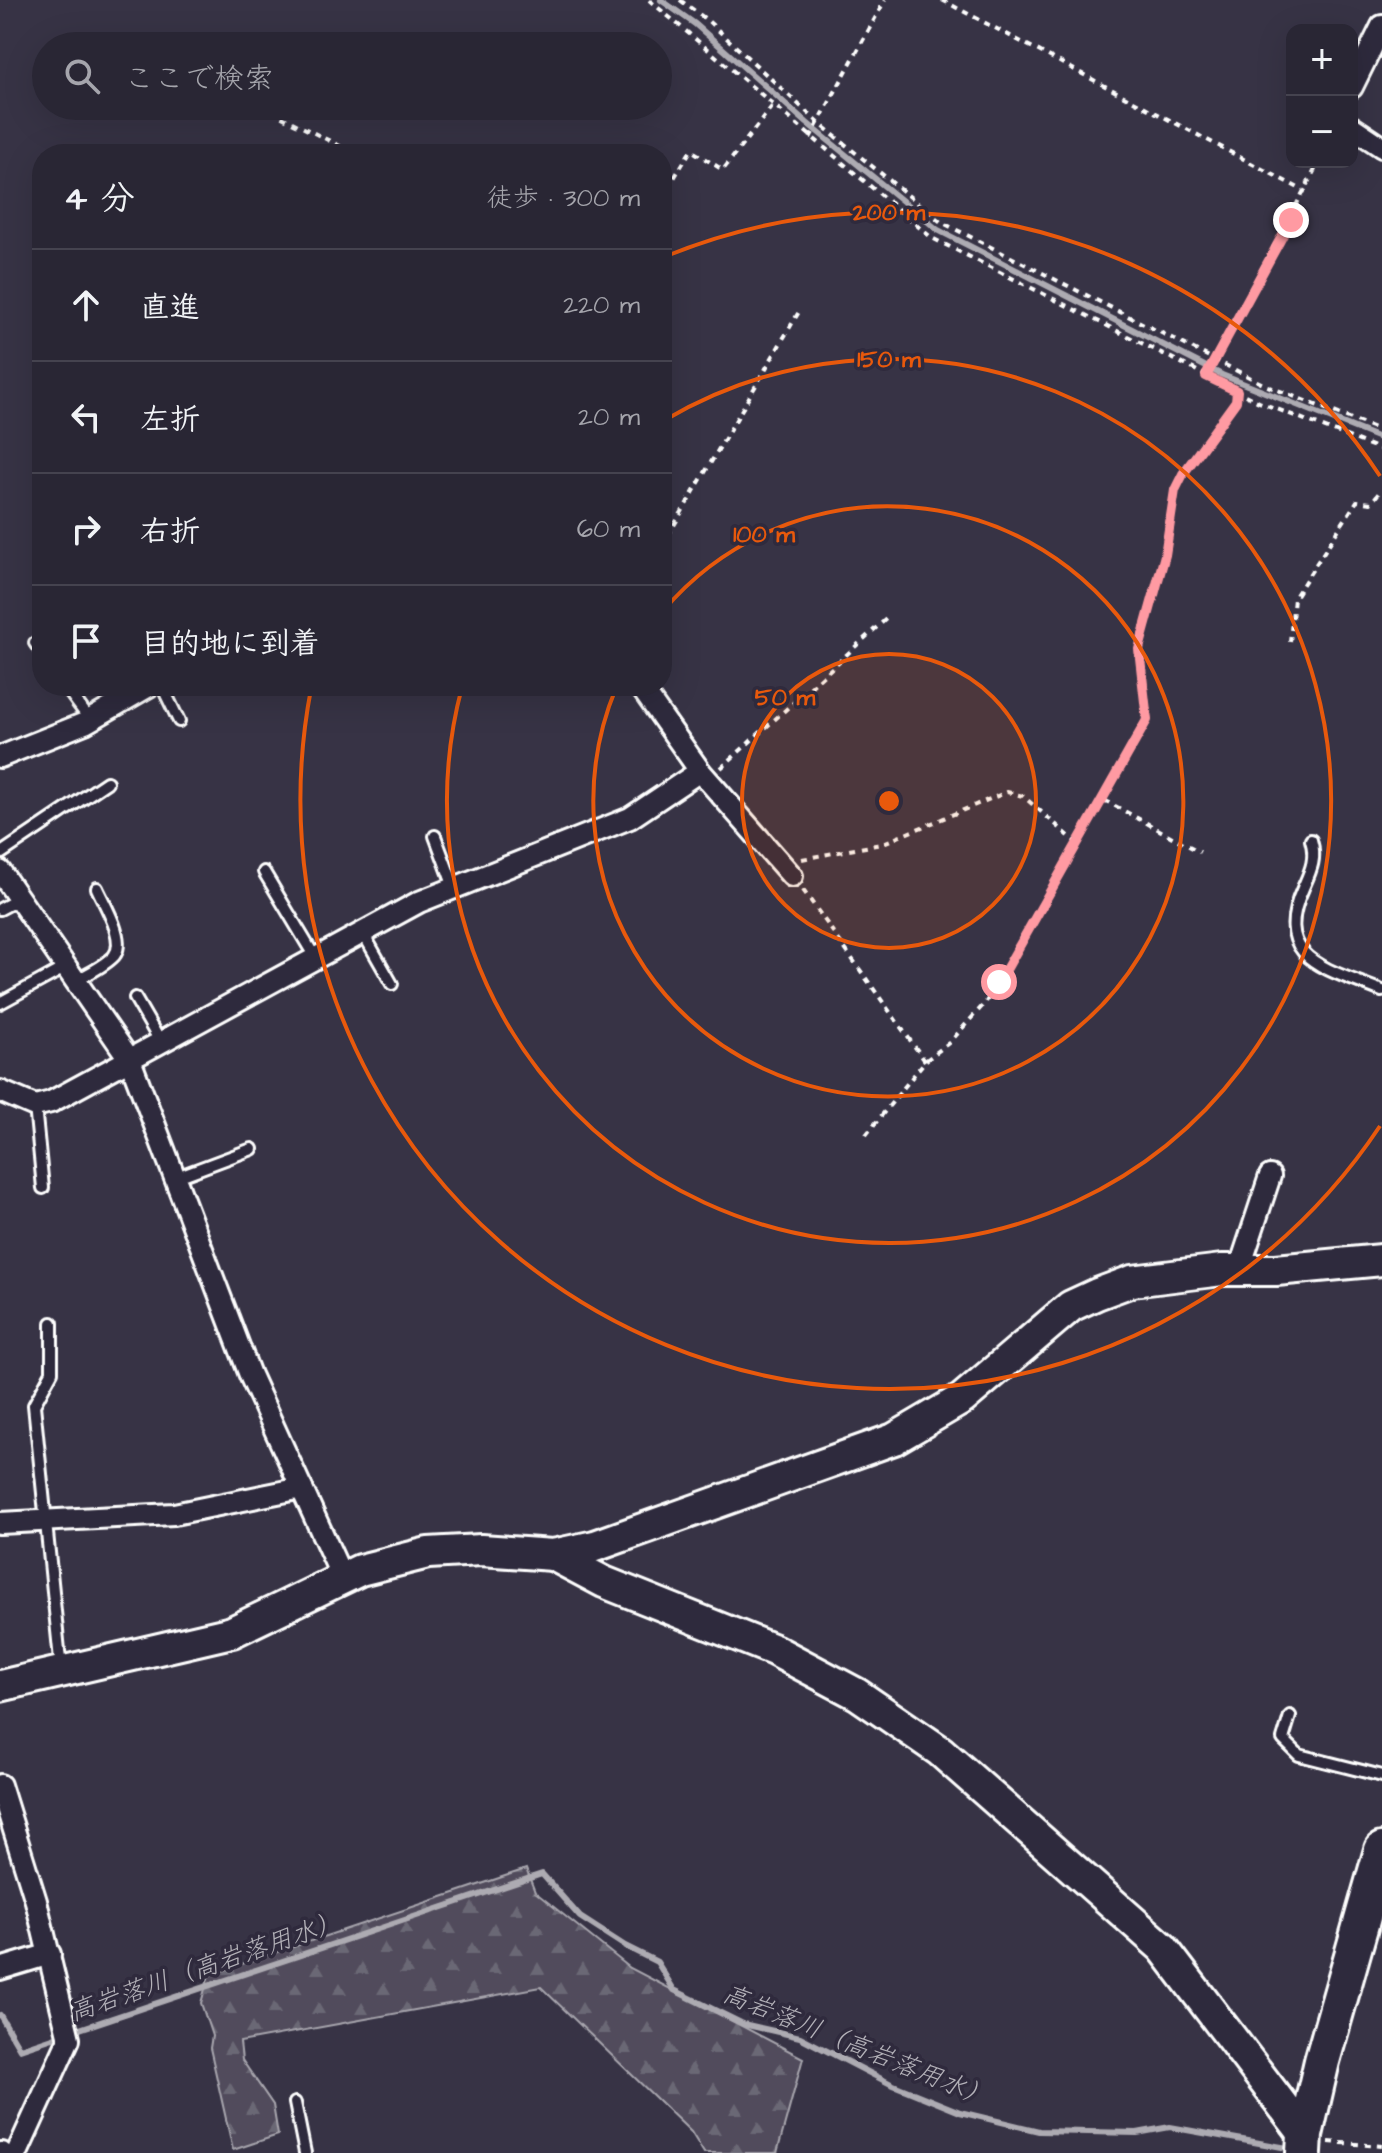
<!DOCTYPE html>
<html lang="ja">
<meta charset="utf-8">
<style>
body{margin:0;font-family:"Architects Daughter","Klee One",sans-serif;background:#312e3c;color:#f1f3f6}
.controls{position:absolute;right:24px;top:24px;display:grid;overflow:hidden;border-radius:16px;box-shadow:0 8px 32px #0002}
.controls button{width:72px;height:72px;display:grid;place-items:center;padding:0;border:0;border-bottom:2px solid #45434f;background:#292634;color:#f1f3f6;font:40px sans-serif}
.stop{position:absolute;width:24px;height:24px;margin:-18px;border:6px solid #ff9aa2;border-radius:50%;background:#fff}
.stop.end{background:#ff9aa2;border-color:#fff;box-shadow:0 2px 8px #0008}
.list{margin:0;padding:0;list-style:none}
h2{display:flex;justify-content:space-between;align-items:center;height:104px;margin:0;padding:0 32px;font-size:34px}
h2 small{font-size:26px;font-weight:400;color:#a5a5ac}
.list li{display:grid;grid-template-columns:52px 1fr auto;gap:24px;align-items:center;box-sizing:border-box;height:112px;padding:0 32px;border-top:2px solid #45434f}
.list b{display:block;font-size:30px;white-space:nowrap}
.list em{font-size:26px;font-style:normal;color:#a5a5ac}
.icon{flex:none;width:44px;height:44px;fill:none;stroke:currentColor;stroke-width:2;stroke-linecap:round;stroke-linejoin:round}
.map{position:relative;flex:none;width:1382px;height:2153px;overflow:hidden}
.search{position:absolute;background:#292634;box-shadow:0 8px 32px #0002;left:32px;top:32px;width:640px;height:88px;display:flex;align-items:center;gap:20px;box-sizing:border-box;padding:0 28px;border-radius:44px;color:#a5a5ac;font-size:30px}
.panel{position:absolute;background:#292634;box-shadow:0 8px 32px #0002;left:32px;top:144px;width:640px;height:552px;border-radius:32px}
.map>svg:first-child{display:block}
.forest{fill:url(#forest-firs);stroke:#a8a6ae;stroke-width:2}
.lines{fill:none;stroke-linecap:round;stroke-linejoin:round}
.stream{stroke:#adabb2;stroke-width:6}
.lane-casing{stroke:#fff;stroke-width:16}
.street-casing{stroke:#fff;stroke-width:26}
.secondary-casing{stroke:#fff;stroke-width:36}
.primary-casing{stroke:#fff;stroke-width:40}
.path{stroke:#fff;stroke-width:4;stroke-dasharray:6 6;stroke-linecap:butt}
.lane{stroke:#2f2a3d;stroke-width:10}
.street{stroke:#2f2a3d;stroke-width:20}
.secondary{stroke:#2f2a3d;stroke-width:30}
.primary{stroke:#2f2a3d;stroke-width:34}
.route{stroke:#ff9aa2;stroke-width:10}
.ring{fill:none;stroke:#e8590c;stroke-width:4}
.labels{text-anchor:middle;stroke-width:7;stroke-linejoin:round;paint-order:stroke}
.water-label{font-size:26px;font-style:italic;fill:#b4b2b9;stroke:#2f2a3d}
.centre{fill:#e8590c;stroke:#2f2a3d;stroke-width:4}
.ring-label{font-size:24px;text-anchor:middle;font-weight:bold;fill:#e8590c;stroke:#2f2a3d;stroke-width:7;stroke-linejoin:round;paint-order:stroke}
</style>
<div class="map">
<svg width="1382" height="2153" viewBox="0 0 1382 2153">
<defs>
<pattern id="forest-firs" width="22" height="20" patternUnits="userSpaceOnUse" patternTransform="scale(2)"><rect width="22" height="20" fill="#514c5c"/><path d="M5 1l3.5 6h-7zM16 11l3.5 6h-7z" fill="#6b6774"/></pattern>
</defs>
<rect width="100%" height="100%" fill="#373345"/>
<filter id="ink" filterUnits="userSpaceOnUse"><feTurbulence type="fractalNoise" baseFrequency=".0125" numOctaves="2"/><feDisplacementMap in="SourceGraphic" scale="16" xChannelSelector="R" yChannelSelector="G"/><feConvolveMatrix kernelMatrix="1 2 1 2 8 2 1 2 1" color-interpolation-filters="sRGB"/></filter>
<g filter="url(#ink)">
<path class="forest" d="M526 1869 535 1892 630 1968 803 2058 777 2153H704L691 2132 541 1987 240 2042 242 2060 273 2105 278 2135 233 2150 210 2048 212 2036 201 2003 209 1975Z"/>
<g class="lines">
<g class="stream">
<path d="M661 0 695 24 807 123 938 230 1222 375 1382 439"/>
<path d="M0 2015 20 2049 542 1874 580 1917 625 1946 657 1962 674 1990 743 2024 800 2037 891 2084 960 2112 1039 2131 1137 2133 1170 2127 1293 2149"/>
</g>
<defs>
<g id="lane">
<path d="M35 643 42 653"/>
<path d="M65 686 90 720"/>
<path d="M162 686 179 721"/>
<path d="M435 836 454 887"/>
<path d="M1311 840C1317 859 1310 872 1303 888 1270 960 1328 969 1382 991"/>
<path d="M0 854 107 782"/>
<path d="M264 872 316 959"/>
<path d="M0 909 19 899"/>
<path d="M363 933 392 984"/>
<path d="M76 981C87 974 105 966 114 956 127 940 104 904 97 888"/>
<path d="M135 998 161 1043"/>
<path d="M0 1003 66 967"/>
<path d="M35 1106 43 1188"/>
<path d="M177 1177 252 1149"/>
<path d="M52 1323V1372L34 1405 61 1670"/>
<path d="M1290 1716 1283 1739 1299 1755 1382 1776"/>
<path d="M295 2103 305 2153"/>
</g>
<g id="street">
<path d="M1352 87 1382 26"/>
<path d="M1352 127 1382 147"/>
<path d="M640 686 700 771 792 876"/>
<path d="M0 757 85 723 149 686"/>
<path d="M0 871 130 1060 250 1375 342 1577"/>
<path d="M0 1091 35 1106 51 1102 419 902 630 818 700 771"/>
<path d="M1239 1270 1270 1176"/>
<path d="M0 1523 174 1514 302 1488"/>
<path d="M0 1785 36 1901 69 2039 17 2153"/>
<path d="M0 1969 50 1954"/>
<path d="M0 2153H2"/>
</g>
<g id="secondary">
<path d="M553 1555 604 1582 774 1650 857 1694 940 1751 1163 1948 1305 2135"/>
<path d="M0 1686 232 1632 360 1570 428 1553 481 1550 553 1555 595 1546 894 1439 962 1399 1071 1306 1097 1294 1132 1281 1222 1270H1276L1382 1260"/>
</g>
<path id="primary" d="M1304 2153 1305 2135 1322 2061 1382 1850"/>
</defs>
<use href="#lane" class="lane-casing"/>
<use href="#street" class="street-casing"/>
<use href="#secondary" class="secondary-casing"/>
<use href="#primary" class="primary-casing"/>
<g class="path">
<path d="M649 0 932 238 1259 402 1382 450"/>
<path d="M680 0 707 20 820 124 941 222 1265 385 1382 431"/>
<path d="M942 0 1306 192"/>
<path d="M260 106 356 154"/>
<path d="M810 138 885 0"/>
<path d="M662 198 691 150 723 170 773 105"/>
<path d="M1206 376 1319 162"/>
<path d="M662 546 800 310"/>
<path d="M1290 642 1294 598 1357 501 1371 503 1382 489"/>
<path d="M721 768 886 619"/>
<path d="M1104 800 1200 852"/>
<path d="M802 859 881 844 1007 792 1023 796 1077 843"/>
<path d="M803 890 925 1061"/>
<path d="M866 1135 925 1061 950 1042 986 1002 1147 720 1139 649 1165 555 1175 490 1183 474 1236 401 1237 391"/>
<path d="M1329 2142 1382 2146"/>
</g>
<use href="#lane" class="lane"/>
<use href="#street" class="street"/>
<use href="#secondary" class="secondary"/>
<use href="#primary" class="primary"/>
</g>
</g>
<g class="lines" filter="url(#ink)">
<path class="route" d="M999 982 1147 720 1139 649 1165 555 1175 490 1183 474 1236 401 1237 391 1206 376 1291 220"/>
</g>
<circle cx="889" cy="801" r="147" fill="#e8590c" fill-opacity=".12"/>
<g class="ring">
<circle cx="889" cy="801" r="147"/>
<path d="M663 611A295 295 0 1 1 616 688"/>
<path d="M665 420A442 442 0 1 1 462 687"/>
<path d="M1380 1126A589 589 0 0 1 311 689M664 257A589 589 0 0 1 1380 476"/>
</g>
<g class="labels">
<g class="water-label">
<text transform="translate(205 1966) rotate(-19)" y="9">高岩落川（高岩落用水）</text>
<text transform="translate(857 2045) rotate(22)" y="9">高岩落川（高岩落用水）</text>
</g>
</g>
<circle cx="889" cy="801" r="12" class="centre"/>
<g class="ring-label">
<text x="889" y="220">200 m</text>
<text x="889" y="367">150 m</text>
<text x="764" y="542">100 m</text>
<text x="785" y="705">50 m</text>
</g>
</svg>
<div class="controls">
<button>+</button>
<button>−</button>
</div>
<div class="stop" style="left:999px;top:982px"></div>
<div class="stop end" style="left:1291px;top:220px"></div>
<div class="search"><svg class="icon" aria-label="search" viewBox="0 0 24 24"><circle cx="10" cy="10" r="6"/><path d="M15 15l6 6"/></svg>ここで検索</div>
<section class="panel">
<h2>4 分<small>徒歩 · 300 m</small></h2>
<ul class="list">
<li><svg class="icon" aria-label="ahead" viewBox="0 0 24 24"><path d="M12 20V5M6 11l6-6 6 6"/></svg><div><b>直進</b></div><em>220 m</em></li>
<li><svg class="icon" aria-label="left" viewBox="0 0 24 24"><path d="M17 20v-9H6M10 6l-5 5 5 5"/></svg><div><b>左折</b></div><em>20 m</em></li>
<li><svg class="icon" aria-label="right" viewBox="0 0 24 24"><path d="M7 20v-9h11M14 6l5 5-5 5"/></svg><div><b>右折</b></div><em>60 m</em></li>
<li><svg class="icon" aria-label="arrive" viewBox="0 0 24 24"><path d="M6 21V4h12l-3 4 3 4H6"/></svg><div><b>目的地に到着</b></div></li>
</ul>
</section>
</div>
